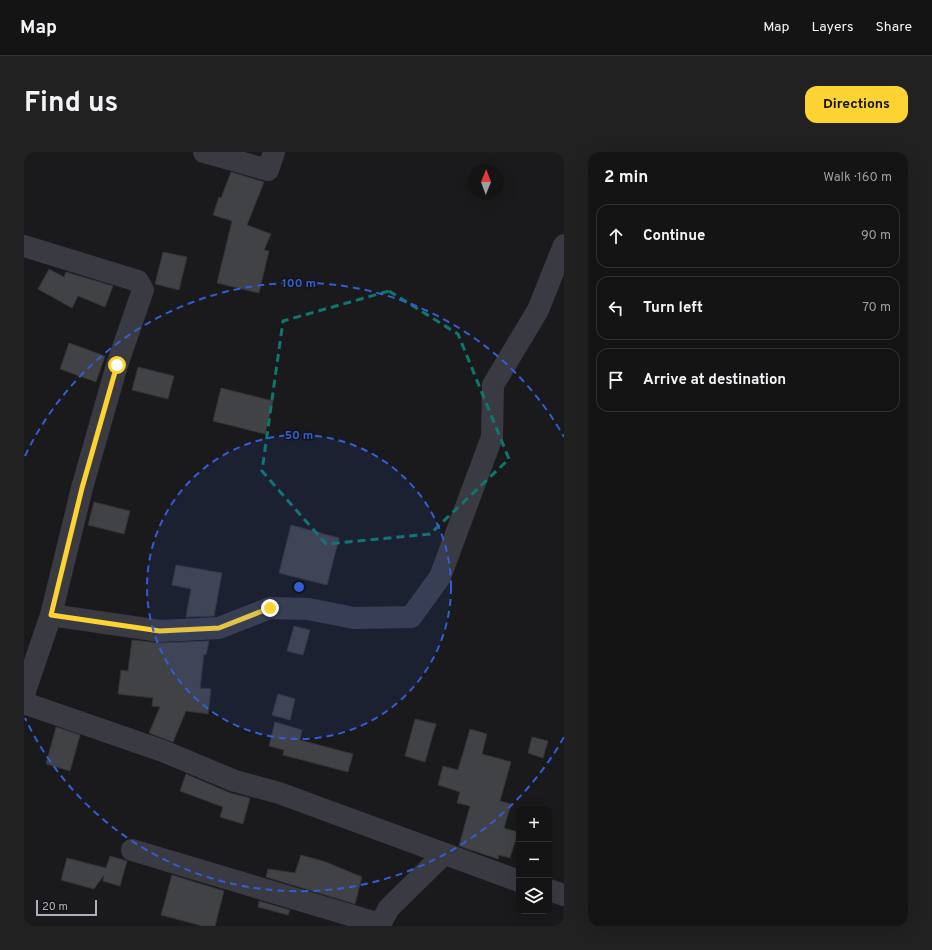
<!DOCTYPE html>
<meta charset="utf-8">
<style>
body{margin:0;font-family:Overpass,sans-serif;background:#212122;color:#f1f3f6}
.controls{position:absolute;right:12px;bottom:12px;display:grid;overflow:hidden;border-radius:8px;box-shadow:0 4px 16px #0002}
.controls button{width:36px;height:36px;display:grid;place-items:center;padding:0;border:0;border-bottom:1px solid #333334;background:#141415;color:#f1f3f6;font:20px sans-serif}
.compass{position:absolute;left:444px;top:12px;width:36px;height:36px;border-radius:50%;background:#141415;box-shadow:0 4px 16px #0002;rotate:1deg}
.scale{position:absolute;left:12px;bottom:10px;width:61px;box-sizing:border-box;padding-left:4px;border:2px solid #acafbc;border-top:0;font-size:11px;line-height:14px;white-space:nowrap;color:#acafbc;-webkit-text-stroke:3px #151517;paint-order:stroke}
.stop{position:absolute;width:12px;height:12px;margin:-9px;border:3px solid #fcd332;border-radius:50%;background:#fff}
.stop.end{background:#fcd332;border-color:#fff;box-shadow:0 1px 4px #0008}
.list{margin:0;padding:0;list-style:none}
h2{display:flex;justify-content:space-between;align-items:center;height:52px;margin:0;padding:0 16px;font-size:17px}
h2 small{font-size:13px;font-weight:400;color:#9d9ea0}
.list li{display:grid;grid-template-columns:26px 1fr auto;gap:12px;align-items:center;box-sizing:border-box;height:64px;margin:0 8px 8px;padding:0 8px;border:1px solid #333334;border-radius:12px}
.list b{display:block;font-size:15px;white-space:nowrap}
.list em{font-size:13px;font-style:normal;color:#9d9ea0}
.icon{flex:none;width:22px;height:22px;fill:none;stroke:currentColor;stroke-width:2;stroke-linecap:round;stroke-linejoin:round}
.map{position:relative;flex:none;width:540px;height:774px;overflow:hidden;border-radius:12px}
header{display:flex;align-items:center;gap:24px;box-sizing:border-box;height:56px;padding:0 20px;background:#141415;border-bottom:1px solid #333334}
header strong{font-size:19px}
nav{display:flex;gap:22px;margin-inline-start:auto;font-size:14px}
.intro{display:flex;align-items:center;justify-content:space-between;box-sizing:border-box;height:96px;padding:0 24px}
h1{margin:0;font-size:28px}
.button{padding:10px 18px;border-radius:12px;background:#fcd332;color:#111;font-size:14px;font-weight:700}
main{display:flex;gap:24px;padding:0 24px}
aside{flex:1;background:#141415;border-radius:12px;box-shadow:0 4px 16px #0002}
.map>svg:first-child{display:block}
.building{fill:#414246;stroke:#343438}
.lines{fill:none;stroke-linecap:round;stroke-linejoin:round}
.minor{stroke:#3a3b42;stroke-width:22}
.route{stroke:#fcd332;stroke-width:5}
.marked{fill:none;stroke:#0f766e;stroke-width:3;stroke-dasharray:8 5;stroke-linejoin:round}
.ring{fill:none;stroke:#325dd4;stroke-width:2;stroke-dasharray:7 5}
.centre{fill:#325dd4;stroke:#151517;stroke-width:2}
.ring-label{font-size:12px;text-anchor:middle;font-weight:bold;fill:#325dd4;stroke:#151517;stroke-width:3;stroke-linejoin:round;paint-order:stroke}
</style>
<header>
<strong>Map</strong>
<nav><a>Map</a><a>Layers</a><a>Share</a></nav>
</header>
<div class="intro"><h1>Find us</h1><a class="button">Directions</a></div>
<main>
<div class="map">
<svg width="540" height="774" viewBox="0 0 540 774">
<rect width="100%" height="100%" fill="#1a1a1c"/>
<g class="building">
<path d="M207 20 240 30 223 73 247 82 240 98 245 99 235 141 193 131 208 69 189 63 195 45 197 46Z"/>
<path d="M139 100 163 105 155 138 131 132Z"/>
<path d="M25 117 40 125 42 120 89 134 81 155 54 144 48 156 14 137Z"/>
<path d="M45 191 81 204 72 230 36 217Z"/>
<path d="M114 215 150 224 144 247 108 238Z"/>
<path d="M197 236 249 249 241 282 189 269Z"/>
<path d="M70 350 106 359 100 382 64 373Z"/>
<path d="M267 373 315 386 303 433 255 421Z"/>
<path d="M152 413 198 421 190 464 162 465 167 437 148 433Z"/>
<path d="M270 474 286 478 279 503 263 499Z"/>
<path d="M108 488 136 491 185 489 182 503 180 502 176 536 187 537 184 562 162 559 149 590 125 581 136 555 128 554 129 546 94 542 97 518 104 519Z"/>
<path d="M254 542 271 547 266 568 248 563Z"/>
<path d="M391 567 412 572 401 610 381 604Z"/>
<path d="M251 570 278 578 276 588 329 602 324 620 259 603 260 598 245 594Z"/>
<path d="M32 575 56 583 46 619 22 612Z"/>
<path d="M446 577 463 582 458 602 487 610 476 649 487 652 480 676 494 680 486 706 475 703 474 707 435 694 446 654 433 651 436 640 414 633 419 614 434 618Z"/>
<path d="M508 585 524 589 519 606 504 601Z"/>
<path d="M162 622 206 641 226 646 219 672 196 665 199 655 156 639Z"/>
<path d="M277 703 302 710 338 725 331 752 242 725 244 717 271 721Z"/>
<path d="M86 704 103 709 96 734 79 729 80 723 70 737 37 728 43 706 82 716Z"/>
<path d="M148 723 200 739 191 774H178L137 763Z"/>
<path d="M235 749 266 758 264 763 234 755Z"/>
</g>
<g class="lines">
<g class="minor">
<path d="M180 0 244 18 250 0"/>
<path d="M0 94 114 129 119 138 93 213 58 336 27 463"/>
<path d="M0 542 27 463 136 479 195 476 246 456 284 457 330 466 387 465 416 425 468 285 469 233 514 158 540 93"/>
<path d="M0 551 139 599 211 629 255 641 495 729"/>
<path d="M108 698 356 772"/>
<path d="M525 738 540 743"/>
<path d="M355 774 365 756 420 702"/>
</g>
</g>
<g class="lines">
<path class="route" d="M93 213 58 336 27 463 136 479 195 476 246 456"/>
</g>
<path class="marked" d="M365 139 434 182 485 307 406 382 302 392 238 319 259 169Z"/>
<circle cx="275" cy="435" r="152" fill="#325dd4" fill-opacity=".12"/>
<g class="ring">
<circle cx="275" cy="435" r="152"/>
<path d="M540 585A304 304 0 0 1 1 566M1 304A304 304 0 0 1 540 285"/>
</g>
<circle cx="275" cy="435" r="6" class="centre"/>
<g class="ring-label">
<text x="275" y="135">100 m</text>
<text x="275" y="287">50 m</text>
</g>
</svg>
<div class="controls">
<button>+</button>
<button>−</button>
<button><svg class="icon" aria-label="layers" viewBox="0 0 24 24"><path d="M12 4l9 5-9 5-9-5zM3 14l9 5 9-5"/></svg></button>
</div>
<svg class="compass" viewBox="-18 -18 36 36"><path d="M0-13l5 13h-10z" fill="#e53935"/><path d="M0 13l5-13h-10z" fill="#9d9ea0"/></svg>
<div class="scale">20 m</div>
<div class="stop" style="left:93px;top:213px"></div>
<div class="stop end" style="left:246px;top:456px"></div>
</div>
<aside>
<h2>2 min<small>Walk · 160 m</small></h2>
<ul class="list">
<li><svg class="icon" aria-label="ahead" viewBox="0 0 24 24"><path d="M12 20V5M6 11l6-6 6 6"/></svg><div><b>Continue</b></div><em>90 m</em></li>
<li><svg class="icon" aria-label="left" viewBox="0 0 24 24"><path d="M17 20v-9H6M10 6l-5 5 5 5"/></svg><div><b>Turn left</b></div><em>70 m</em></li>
<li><svg class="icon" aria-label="arrive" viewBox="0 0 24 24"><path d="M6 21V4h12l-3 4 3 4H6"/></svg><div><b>Arrive at destination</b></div></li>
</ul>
</aside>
</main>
